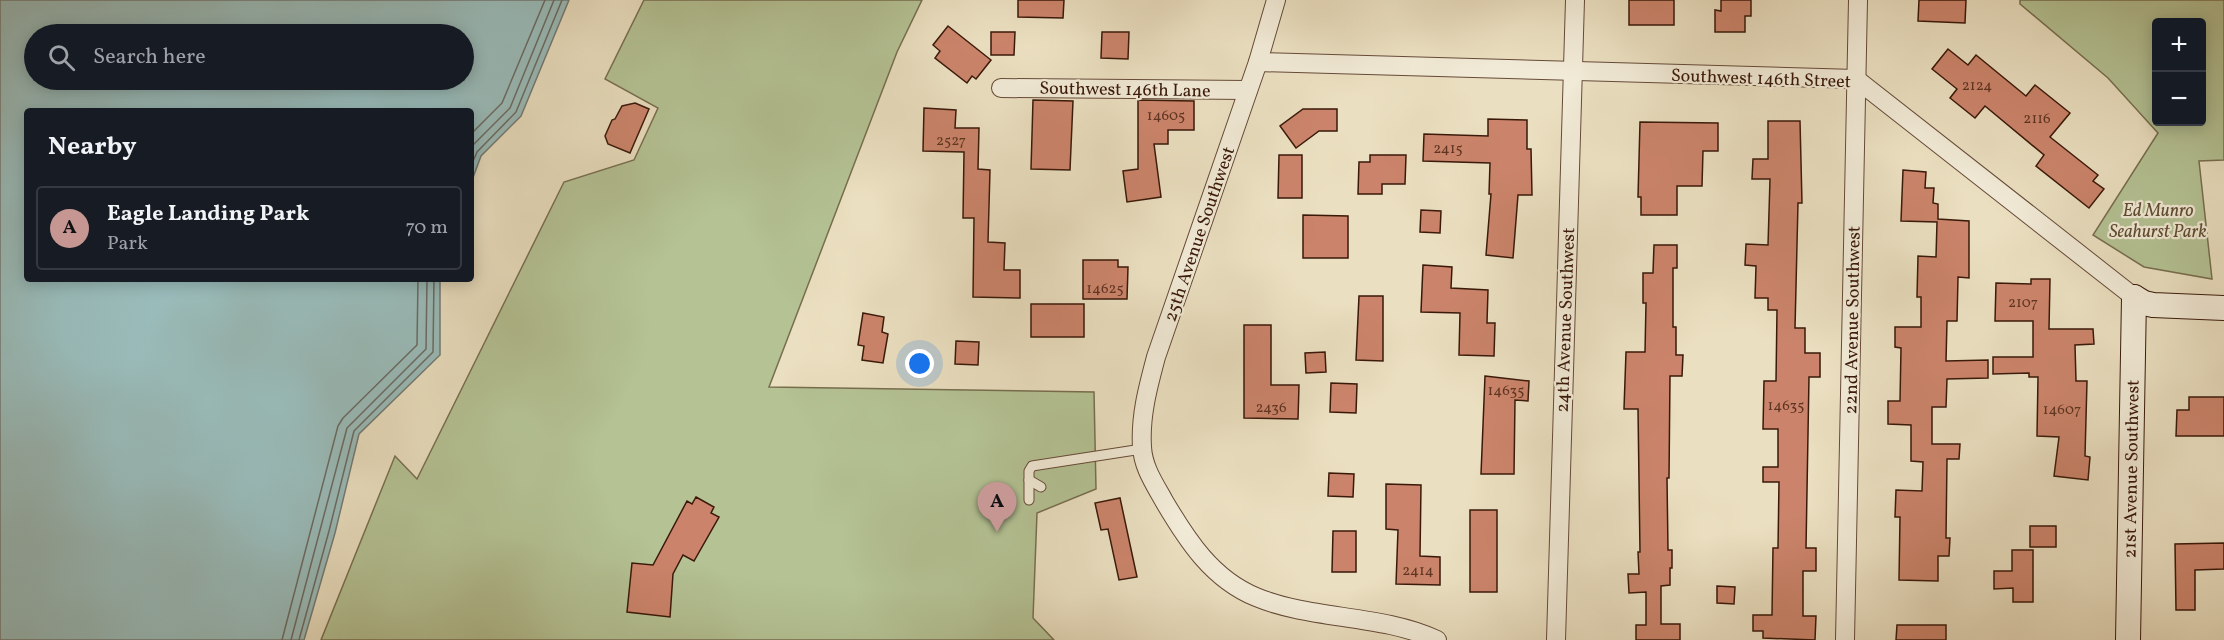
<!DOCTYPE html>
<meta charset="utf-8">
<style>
body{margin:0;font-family:Vollkorn,serif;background:#242831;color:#f1f3f6}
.controls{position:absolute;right:18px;top:18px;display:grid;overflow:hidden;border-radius:6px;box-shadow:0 3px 15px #0003}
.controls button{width:54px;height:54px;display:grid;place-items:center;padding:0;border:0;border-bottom:2px solid #363941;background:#171b24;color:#f1f3f6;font:30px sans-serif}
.you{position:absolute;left:920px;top:364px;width:21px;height:21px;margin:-15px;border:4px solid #fff;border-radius:50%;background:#1a73e8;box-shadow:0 0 0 9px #1a73e833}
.badge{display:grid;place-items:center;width:39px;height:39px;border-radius:50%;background:#c59692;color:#111;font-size:20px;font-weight:700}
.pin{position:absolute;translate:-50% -50px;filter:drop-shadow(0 2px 3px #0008)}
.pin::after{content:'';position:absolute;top:32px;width:21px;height:18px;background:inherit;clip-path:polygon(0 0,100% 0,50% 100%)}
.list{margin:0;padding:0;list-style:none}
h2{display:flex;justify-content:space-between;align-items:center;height:78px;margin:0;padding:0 24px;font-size:26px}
h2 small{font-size:20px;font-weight:400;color:#9ea1a6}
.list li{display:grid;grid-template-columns:39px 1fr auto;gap:18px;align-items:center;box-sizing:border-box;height:84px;margin:0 12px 12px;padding:0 12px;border:2px solid #363941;border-radius:6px}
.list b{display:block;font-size:22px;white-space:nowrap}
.list p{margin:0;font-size:20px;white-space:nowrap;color:#9ea1a6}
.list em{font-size:20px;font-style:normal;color:#9ea1a6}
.icon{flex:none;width:33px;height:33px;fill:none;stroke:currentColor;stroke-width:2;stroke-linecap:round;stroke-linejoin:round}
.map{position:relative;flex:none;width:2224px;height:640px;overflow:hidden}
.search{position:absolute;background:#171b24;box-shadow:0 3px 15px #0003;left:24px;top:24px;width:450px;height:66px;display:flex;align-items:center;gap:15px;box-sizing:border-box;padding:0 21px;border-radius:33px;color:#9ea1a6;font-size:22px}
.panel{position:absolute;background:#171b24;box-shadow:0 3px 15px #0003;left:24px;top:108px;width:450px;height:174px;border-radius:6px}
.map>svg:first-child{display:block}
.green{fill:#b4c294;stroke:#776e4f;stroke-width:1.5;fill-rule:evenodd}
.water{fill:#99bbb9;stroke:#737a73;stroke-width:1.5;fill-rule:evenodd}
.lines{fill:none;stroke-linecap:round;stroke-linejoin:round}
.shore{stroke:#6a6a62;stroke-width:1.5}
.building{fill:#cb846b;stroke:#3a190a;stroke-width:1.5}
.lane-casing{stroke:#664a38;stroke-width:11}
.street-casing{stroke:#664a38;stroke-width:20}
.secondary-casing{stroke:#3a190a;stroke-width:26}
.lane{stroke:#f1ead6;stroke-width:9}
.street{stroke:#f1ead6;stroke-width:18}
.secondary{stroke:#f1ead6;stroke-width:24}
.labels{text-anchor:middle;stroke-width:4.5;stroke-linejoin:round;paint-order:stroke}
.number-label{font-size:15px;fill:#5e3422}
.street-label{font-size:18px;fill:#3a190a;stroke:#f1ead6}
.park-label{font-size:18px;font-style:italic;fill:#5f4c33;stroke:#f1ead6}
</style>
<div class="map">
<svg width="2224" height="640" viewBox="0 0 2224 640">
<rect width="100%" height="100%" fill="#eadfc0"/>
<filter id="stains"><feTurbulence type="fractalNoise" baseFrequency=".00333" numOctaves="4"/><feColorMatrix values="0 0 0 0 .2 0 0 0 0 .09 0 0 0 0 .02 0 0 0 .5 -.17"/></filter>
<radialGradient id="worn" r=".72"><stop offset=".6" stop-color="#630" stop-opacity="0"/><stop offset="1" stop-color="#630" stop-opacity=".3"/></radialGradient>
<g class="green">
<path d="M644 0H922L897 52 769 387 1094 392 1096 489 1037 513 1033 618 1054 640H321L395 456 417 479 564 182 634 160 658 108 605 79Z"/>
<path d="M2020 0H2224V160L2199 161 2212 279 2144 267 2093 235 2158 133 2108 78 2020 4ZM2202 22V122H2156V22Z"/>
</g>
<path class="water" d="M0 0H569L521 116 481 156 471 183V111H27V279H440V355L359 434 335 533 304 640H0ZM34 34H464V80H34Z"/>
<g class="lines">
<g class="shore">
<path d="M471 134 502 103 545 0"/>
<path d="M471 147 510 108 554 0"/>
<path d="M471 166 477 152 516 112 562 0"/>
<path d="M282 640 338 426 343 418 417 345 418 279"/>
<path d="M291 640 347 428 426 349 427 279"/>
<path d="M299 640 329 531 354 431 433 352 434 279"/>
</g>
</g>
<g class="building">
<path d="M1018 0H1064L1063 18 1018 17Z"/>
<rect x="1629" y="0" width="45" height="25"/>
<path d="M1721 0H1751V16H1745V32H1715V10L1721 11Z"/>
<path d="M1919 0H1966L1965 23 1918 21Z"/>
<path d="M948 26 991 60 976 79 972 76 967 83 935 58 940 51 933 45Z"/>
<path d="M991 32H1015L1014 55H991Z"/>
<path d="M1102 32H1129L1128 59 1101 58Z"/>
<path d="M1948 49 1968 65 1976 55 2026 96 2035 85 2070 113 2050 137 2098 175 2093 181 2104 189 2089 208 2036 166 2044 155 1985 106 1975 118 1950 98 1957 89 1932 69Z"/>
<path d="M1033 100 1073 101 1070 170 1031 169Z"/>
<path d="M1138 100 1194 101V130H1168V144H1154L1161 197 1127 202 1123 171 1138 169Z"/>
<path d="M635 103 649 109 630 153 608 144 605 136 612 120 615 119 622 106Z"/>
<path d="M924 108 956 110 955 128H979L978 169 990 170 988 242 1005 243 1004 270H1020V298L973 297 974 218H963L964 152 923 151Z"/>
<path d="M1303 109H1337V131H1319L1296 148 1280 126Z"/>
<path d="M1488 119 1527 120V149H1531L1532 195H1518L1513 258 1486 255 1491 194H1489L1490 163 1423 161 1424 134 1488 136Z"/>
<path d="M1768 121H1800L1802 203H1798L1795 328H1805V353H1820V377H1809L1806 548H1816V571H1803V616H1816L1815 640 1763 638V631H1753V615H1772L1773 548H1778L1779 482H1763V467H1778V429H1763L1764 381H1776L1777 310H1768V298H1755L1756 266 1745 265 1746 244 1768 245 1770 179H1752L1753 159H1768Z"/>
<path d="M1640 122 1718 123V151H1703L1702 186H1677V215H1641V197H1638Z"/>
<path d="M1279 155H1302V198H1278Z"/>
<path d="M1370 155H1406L1405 184H1382V194H1358L1359 162H1370Z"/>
<path d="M1903 170 1926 172 1925 188H1934L1933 203 1938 204V219L1969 221V278L1958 277 1957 321H1947L1946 361 1988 360V378L1947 379 1946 407H1932V444H1960L1959 459H1947L1946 538H1950L1949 556H1938V581L1899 580 1900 517H1895L1896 490 1922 491 1923 462 1911 461V425L1888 424V401H1900L1901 348 1895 347V327H1921V297H1917L1918 256 1936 257 1937 222 1901 221Z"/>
<path d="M1421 210 1441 211 1440 233 1420 232Z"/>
<path d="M1303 215 1348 216V258H1303Z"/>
<path d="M1654 245H1677V268H1673V327H1676V355H1683L1682 376H1670L1669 478H1667L1668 550H1672V568H1670V585L1661 586V624H1680V640H1636V625H1646V592L1629 593 1628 574H1639L1638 552H1640L1638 409H1624L1626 352H1645L1646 303H1643V273H1653Z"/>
<path d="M1083 260H1118V267H1128L1127 299H1083Z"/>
<path d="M1423 265 1452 267 1451 288 1488 290 1487 323H1495L1494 356 1459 355 1460 313 1421 312Z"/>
<path d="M2031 279H2050L2049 329H2093L2094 344 2075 345 2076 381H2087L2085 456 2090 457 2088 480 2054 476 2059 437 2037 436 2038 377H2029V373L1993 374V357H2033V321H1995L1996 283 2031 284Z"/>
<path d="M1359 296H1383V361L1356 360Z"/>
<rect x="1031" y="304" width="53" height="33"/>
<path d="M863 313 884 317 882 332 888 334 883 363 862 360 864 346 858 345Z"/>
<path d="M1244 325H1271V385H1299L1298 419 1244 418Z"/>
<path d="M956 341 979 342 978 365 955 364Z"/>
<path d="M1325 352 1326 372 1306 373 1305 353Z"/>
<path d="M1485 376 1529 381 1528 401 1515 400 1514 474H1481Z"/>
<path d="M1331 383 1357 384 1356 413 1330 412Z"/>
<path d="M2189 397H2224V436H2176L2177 410H2189Z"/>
<path d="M1329 473 1354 474 1353 497 1328 496Z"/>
<path d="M1386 484 1421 485 1420 556 1440 557V585L1396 584 1398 530 1386 529Z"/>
<path d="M696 497 714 507 711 513 719 517 694 561 683 555 673 574 670 617 627 612 632 563 653 565 687 501 692 504Z"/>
<path d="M1120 498 1137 577 1119 580 1108 529 1101 530 1095 503Z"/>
<rect x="1470" y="510" width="27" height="82"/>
<rect x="2030" y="526" width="26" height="21"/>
<path d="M1333 531H1356V572H1332Z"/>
<path d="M2224 543V569L2195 570V610H2176L2175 544Z"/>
<path d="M2012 550H2033V602H2013V588L1994 589V571H2012Z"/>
<path d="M1717 586 1735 587 1734 604 1717 603Z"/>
<path d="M1897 625H1946V640H1896Z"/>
</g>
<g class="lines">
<defs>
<g id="lane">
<path d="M1029 480 1041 487"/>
<path d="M1029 500V471L1032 466 1142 449"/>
</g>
<g id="street">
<path d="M1276 0 1258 62 1156 357C1148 387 1140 416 1142 447 1143 467 1154 483 1164 501 1187 540 1212 579 1256 597 1311 620 1381 614 1437 640"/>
<path d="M1258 62 1856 79 2134 297"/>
<path d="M1001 88 1248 90"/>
<path d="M1556 640 1575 0"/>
<path d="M1845 640 1858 0"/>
</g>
<g id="secondary">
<path d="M2134 297 2144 303 2153 305 2224 308"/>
<path d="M2128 640 2134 297"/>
</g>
</defs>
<use href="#lane" class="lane-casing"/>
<use href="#street" class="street-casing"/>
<use href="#secondary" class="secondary-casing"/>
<use href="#lane" class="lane"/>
<use href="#street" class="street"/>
<use href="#secondary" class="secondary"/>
</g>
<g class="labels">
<g class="number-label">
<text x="1977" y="90">2124</text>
<text x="1166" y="120">14605</text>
<text x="2037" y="123">2116</text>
<text x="951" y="145">2527</text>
<text x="1448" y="153">2415</text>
<text x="1105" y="293">14625</text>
<text x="2023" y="307">2107</text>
<text x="1506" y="395">14635</text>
<text x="1786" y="410">14635</text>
<text x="1271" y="412">2436</text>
<text x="2062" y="414">14607</text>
<text x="1418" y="575">2414</text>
</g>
<g class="street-label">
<text transform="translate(1761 78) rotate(2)" y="6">Southwest 146th Street</text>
<text transform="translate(1125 89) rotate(1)" y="6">Southwest 146th Lane</text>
<text transform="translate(1199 234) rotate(-71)" y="6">25th Avenue Southwest</text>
<text transform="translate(1565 320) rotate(-88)" y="6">24th Avenue Southwest</text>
<text transform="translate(1852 320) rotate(-89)" y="6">22nd Avenue Southwest</text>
<text transform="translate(2131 469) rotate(-89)" y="6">21st Avenue Southwest</text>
</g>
<g class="park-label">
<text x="2158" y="216">Ed Munro<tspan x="2158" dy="21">Seahurst Park</tspan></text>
</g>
</g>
<rect width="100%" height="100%" filter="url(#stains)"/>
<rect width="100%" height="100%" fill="url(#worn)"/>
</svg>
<div class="controls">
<button>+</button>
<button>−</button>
</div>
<div class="you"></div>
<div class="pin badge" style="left:997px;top:532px">A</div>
<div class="search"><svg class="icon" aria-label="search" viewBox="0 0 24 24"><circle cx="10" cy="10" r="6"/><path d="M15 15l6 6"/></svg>Search here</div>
<section class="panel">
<h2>Nearby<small></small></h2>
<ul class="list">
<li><span class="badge">A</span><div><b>Eagle Landing Park</b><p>Park</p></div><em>70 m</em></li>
</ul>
</section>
</div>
